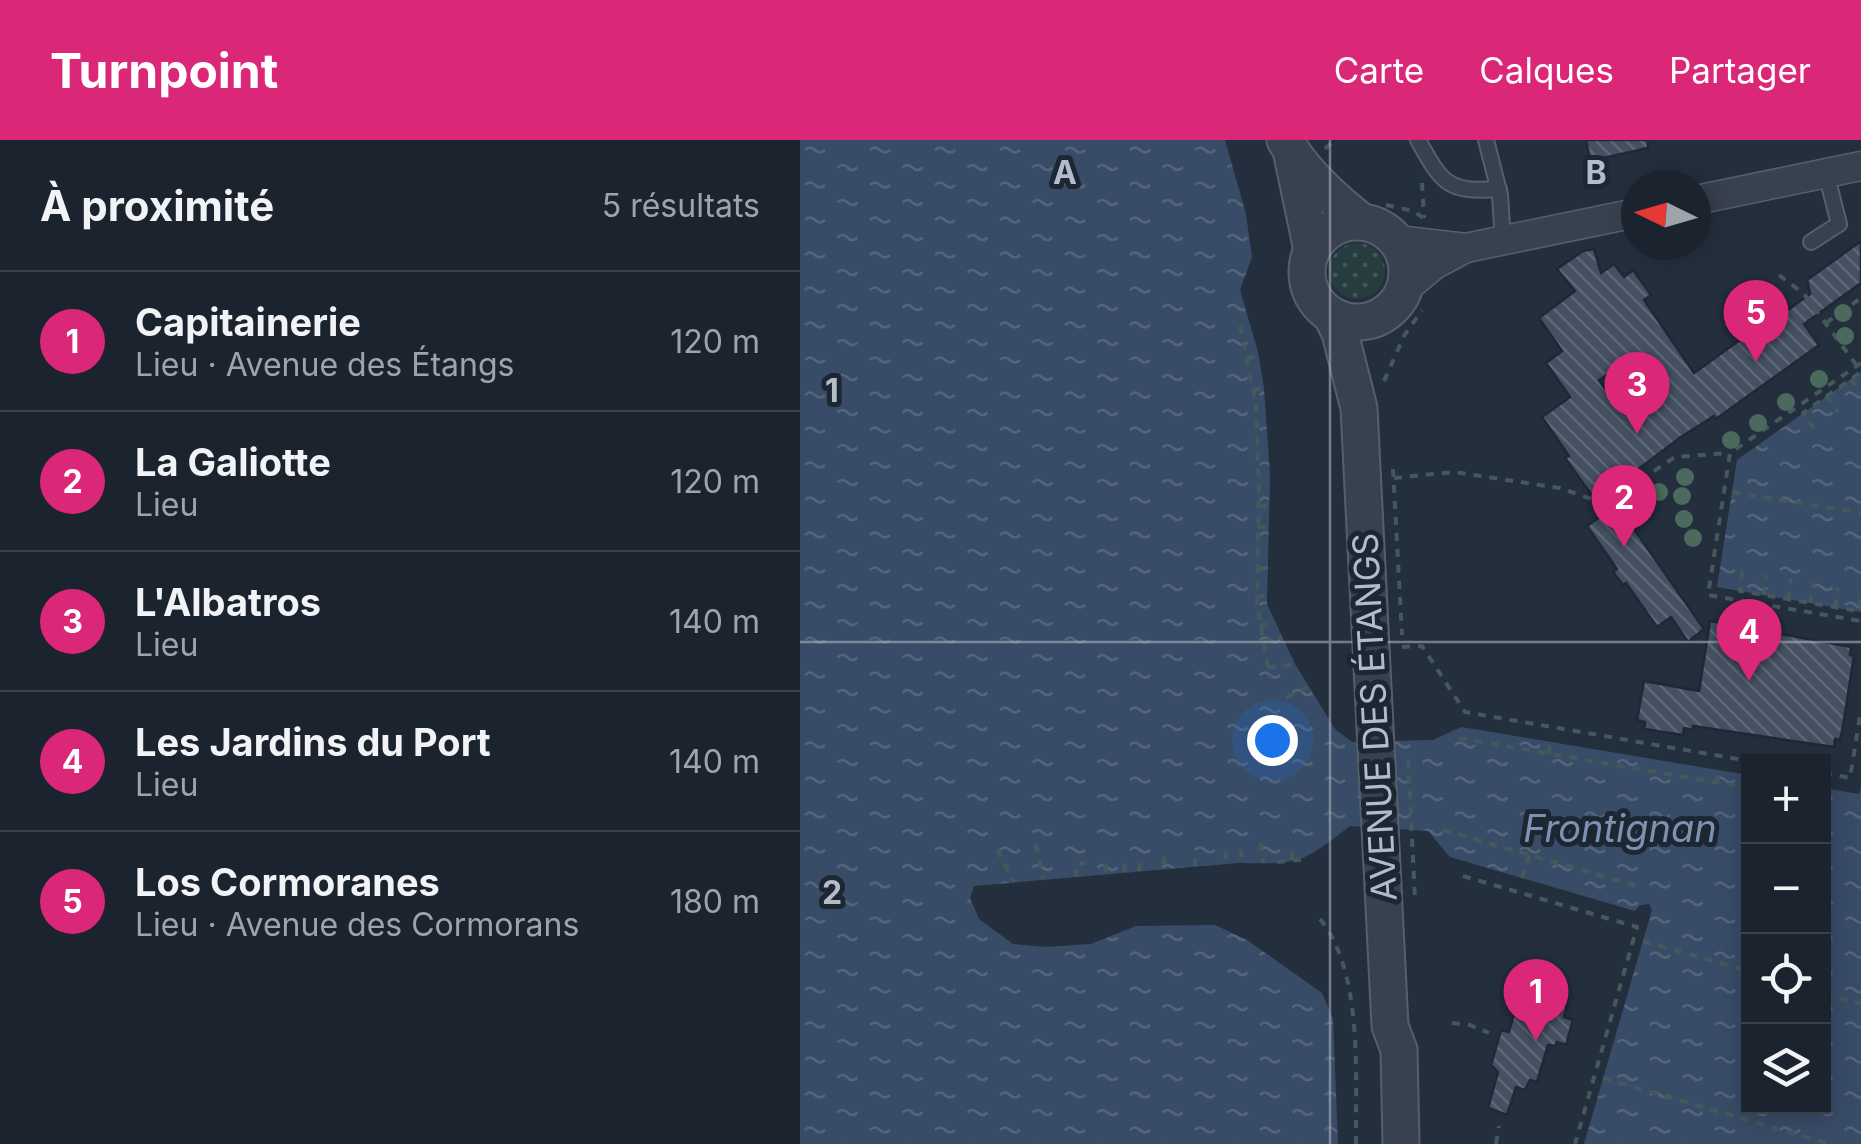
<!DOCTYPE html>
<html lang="fr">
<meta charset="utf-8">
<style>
body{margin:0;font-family:Inter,sans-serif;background:#282f3a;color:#f1f3f6}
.controls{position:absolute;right:30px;bottom:30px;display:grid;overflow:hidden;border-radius:0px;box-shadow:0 5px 25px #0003}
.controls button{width:90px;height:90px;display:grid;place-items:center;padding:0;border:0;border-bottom:2px solid #39404a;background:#1b232e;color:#f1f3f6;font:50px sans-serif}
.compass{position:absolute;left:821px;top:30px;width:90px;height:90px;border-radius:50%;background:#1b232e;box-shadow:0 5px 25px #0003;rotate:275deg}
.you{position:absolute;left:472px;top:600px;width:35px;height:35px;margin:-25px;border:8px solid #fff;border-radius:50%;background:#1a73e8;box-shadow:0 0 0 15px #1a73e833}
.badge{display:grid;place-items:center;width:65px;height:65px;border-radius:50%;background:#db2777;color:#fff;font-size:32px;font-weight:700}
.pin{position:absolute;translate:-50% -82px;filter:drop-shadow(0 2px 5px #0008)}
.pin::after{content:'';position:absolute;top:52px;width:35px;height:30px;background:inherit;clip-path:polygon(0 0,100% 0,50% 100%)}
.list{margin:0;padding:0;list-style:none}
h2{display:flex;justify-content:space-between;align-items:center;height:130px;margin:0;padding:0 40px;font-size:42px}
h2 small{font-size:32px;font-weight:400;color:#a0a4aa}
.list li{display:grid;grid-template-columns:65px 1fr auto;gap:30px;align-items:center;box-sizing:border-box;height:140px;padding:0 40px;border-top:2px solid #39404a}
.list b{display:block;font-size:38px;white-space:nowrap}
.list p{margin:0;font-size:32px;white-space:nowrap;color:#a0a4aa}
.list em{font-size:32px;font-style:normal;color:#a0a4aa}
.icon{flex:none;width:55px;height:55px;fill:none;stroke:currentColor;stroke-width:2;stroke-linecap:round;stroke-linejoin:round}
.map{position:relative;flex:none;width:1061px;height:1004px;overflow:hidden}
header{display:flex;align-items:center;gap:60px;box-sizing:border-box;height:140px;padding:0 50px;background:#db2777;color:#fff}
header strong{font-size:48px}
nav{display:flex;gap:55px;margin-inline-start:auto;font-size:35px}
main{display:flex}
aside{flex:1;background:#1b232e}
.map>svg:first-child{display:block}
.grass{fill:url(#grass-dots)}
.water{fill:url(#water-ripples)}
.building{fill:url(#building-back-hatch);stroke:#1f2835;stroke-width:2.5;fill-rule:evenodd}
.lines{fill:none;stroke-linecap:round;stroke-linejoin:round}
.service-casing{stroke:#565f6c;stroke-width:18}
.minor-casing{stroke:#565f6c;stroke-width:31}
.tertiary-casing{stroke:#565f6c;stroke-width:39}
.path{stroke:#44595c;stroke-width:4;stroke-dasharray:8 8;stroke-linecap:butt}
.service{stroke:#38414e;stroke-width:14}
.minor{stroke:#38414e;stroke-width:28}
.tertiary{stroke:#38414e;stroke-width:35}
.tree{fill:#4b6a5d}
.grid{fill:none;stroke:#b4bcc9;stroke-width:2.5;stroke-opacity:0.55}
.labels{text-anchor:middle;stroke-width:10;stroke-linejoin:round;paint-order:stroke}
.street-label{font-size:35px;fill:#b4bcc9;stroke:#1d2633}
.water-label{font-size:38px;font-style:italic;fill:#7c92b1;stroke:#1d2633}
.grid-label{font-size:32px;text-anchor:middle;font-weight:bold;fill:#b4bcc9;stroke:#1d2633;stroke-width:10;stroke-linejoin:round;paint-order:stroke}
</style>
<header>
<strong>Turnpoint</strong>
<nav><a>Carte</a><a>Calques</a><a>Partager</a></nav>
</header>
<main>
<aside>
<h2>À proximité<small>5 résultats</small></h2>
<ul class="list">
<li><span class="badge">1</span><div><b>Capitainerie</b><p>Lieu · Avenue des Étangs</p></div><em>120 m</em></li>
<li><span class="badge">2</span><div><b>La Galiotte</b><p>Lieu</p></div><em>120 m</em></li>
<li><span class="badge">3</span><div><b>L'Albatros</b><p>Lieu</p></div><em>140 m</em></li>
<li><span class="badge">4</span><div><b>Les Jardins du Port</b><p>Lieu</p></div><em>140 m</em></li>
<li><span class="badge">5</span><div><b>Los Cormoranes</b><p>Lieu · Avenue des Cormorans</p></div><em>180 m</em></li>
</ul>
</aside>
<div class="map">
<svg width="1061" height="1004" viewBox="0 0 1061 1004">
<defs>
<pattern id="grass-dots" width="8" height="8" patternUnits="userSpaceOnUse" patternTransform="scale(2.5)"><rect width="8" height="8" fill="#263c3f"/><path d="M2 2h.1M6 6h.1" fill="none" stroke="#435659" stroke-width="1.8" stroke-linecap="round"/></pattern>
<pattern id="water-ripples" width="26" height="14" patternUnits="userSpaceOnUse" patternTransform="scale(2.5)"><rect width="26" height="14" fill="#394c67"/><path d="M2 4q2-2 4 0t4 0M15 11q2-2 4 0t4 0" fill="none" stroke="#53647b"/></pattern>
<pattern id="building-back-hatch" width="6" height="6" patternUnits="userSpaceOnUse" patternTransform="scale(2.5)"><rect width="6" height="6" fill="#455162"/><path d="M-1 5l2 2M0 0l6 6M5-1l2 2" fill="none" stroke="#5d6877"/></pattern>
</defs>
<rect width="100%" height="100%" fill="#242f3e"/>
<circle class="grass" cx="557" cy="131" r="28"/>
<g class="water">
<path d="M0 0H425L446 74 452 117 440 150 458 212 464 248 470 335 467 464 495 524 535 589 552 602 633 600 661 587 948 635V966H1024V648L1059 654 1061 647V1004H784L852 770 849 764 840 765 835 771 650 717 628 691 550 686C501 724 500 724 438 723L174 746 170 758 179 779 213 804 245 807 291 804 336 786 415 785 447 800 522 853 533 878 538 1004H0Z"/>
<path d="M1061 232V472L917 447 937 320Z"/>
</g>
<g class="building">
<path d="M786 0H848V8L790 21Z"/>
<path d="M1061 101V143L1004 184 1019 205 916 279 914 276 881 297 796 361 765 318 769 316 742 277 770 257 746 223 762 211 739 178 775 151 757 129 783 111 794 109 801 133 814 124 824 137 833 130 851 155 844 160 894 233 983 169 985 172 1010 154 1007 140ZM840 213 860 242 819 269 799 240Z"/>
<path d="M817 365 904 489 888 502 871 477 857 487 826 443 823 445 813 432 817 429 787 386Z"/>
<path d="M910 481 1051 507 1050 515 1054 516 1043 586 1040 600 1035 599 1034 607 893 586V590L884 588 883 595 844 589 845 582 837 580 844 541 899 551Z"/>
<path d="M720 851 767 866 764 877 773 880 766 905 757 902 755 906 748 905 737 942 730 940 725 950 716 947 707 975 688 968 698 932 691 925 701 890 709 892Z"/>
</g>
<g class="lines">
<defs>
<g id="service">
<path d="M618 0C642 43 647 53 699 49"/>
<path d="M686 0 700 55 703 101"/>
<path d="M1011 102 1039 84 1026 33"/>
</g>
<g id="minor">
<path d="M896 60 1061 26"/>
<path d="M597 100 666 108 836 73"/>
<path d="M604 150 634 125 664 109"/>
</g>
<g id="tertiary">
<path d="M485 0C502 31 534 60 562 82"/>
<path d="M492 15 512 110"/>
<circle cx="557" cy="132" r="50"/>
<path d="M531 175 540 193 559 268 590 886 599 910 601 1004"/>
</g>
</defs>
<use href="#service" class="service-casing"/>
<use href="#minor" class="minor-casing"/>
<use href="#tertiary" class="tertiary-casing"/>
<g class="path">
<path d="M525 9 534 0"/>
<path d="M622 43 624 78"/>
<path d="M586 65 614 71 623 78"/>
<path d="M979 135 1004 154 1057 226"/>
<path d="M1026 183 1061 158"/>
<path d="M440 186 456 265 459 348 457 465 470 538"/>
<path d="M447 218 459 216"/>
<path d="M1061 223 930 313 908 455 1061 481"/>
<path d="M1051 239 1061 253"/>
<path d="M584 241 604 196 622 170"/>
<path d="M453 250 464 248"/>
<path d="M1026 256 1038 272"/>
<path d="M1014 289 1003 273 1061 232"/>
<path d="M593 329 602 495"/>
<path d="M594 338 654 332 760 348 797 361 815 357 875 317 928 313"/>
<path d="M932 352 1061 373"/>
<path d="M459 366 469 367"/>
<path d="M458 387H468"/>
<path d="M457 428 467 429"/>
<path d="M942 431 940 451 1058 471 1061 454"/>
<path d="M964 455 966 435"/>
<path d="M457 456 467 457"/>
<path d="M988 459 991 439"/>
<path d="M1010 463 1013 443"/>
<path d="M1035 467 1038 448"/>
<path d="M460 486 476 483"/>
<path d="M463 502 482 497"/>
<path d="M602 507 622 506 665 572 955 622"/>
<path d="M468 528 495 524"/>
<path d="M486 558 509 546"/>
<path d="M659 598 948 648"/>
<path d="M749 614 750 602"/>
<path d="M608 619 615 759"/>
<path d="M1024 633 1050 638 1061 570"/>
<path d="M917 643 919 630"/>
<path d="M643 690 837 746"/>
<path d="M461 703 463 723"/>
<path d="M236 704 243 739"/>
<path d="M441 709 443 723"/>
<path d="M197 710 214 742"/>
<path d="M425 711 427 724"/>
<path d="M363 717 365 728"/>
<path d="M492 720 493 705"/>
<path d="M477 722 508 719"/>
<path d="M305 724 306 734"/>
<path d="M395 726V717"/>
<path d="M339 731 340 721"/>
<path d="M324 732 325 721"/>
<path d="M663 736 837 787 775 1004"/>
<path d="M276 737V724L285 723"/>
<path d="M722 738 730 713"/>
<path d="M520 779C564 833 555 937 556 1004"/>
<path d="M843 801 948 831"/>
<path d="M1024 853 1061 864"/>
<path d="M652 883 670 885 689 893"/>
<path d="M803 938 1030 1004"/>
<path d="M696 1004 699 986"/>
</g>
<use href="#service" class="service"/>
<use href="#minor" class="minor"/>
<use href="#tertiary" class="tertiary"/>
</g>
<g class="tree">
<circle cx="1043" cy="173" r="9"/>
<circle cx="1045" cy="196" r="9"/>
<circle cx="1019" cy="239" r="9"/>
<circle cx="986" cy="262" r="9"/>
<circle cx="958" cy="283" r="9"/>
<circle cx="931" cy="300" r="9"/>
<circle cx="885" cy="337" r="9"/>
<circle cx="859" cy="352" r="9"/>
<circle cx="882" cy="356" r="9"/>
<circle cx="884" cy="379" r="9"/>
<circle cx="893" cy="398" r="9"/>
</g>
<path class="grid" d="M530 0V1004M0 502H1061"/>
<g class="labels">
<g class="street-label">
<text transform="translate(575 577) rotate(-93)" y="12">AVENUE DES ÉTANGS</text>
</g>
<g class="water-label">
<text x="820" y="702">Frontignan</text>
</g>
</g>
<g class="grid-label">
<text x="265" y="44">A</text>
<text x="796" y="44">B</text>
<text x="32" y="262">1</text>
<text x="32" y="764">2</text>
</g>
</svg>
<div class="controls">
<button>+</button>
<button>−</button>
<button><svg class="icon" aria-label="locate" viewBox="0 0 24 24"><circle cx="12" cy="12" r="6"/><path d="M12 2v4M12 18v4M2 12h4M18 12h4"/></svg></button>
<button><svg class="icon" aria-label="layers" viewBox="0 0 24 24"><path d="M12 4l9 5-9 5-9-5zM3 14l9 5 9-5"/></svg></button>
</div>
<svg class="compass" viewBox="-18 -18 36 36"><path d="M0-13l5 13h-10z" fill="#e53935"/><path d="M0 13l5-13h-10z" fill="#a0a4aa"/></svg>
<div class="you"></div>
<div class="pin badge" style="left:736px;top:901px">1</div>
<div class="pin badge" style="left:824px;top:407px">2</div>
<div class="pin badge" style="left:837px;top:294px">3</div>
<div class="pin badge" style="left:949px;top:541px">4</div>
<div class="pin badge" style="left:956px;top:222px">5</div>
</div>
</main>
